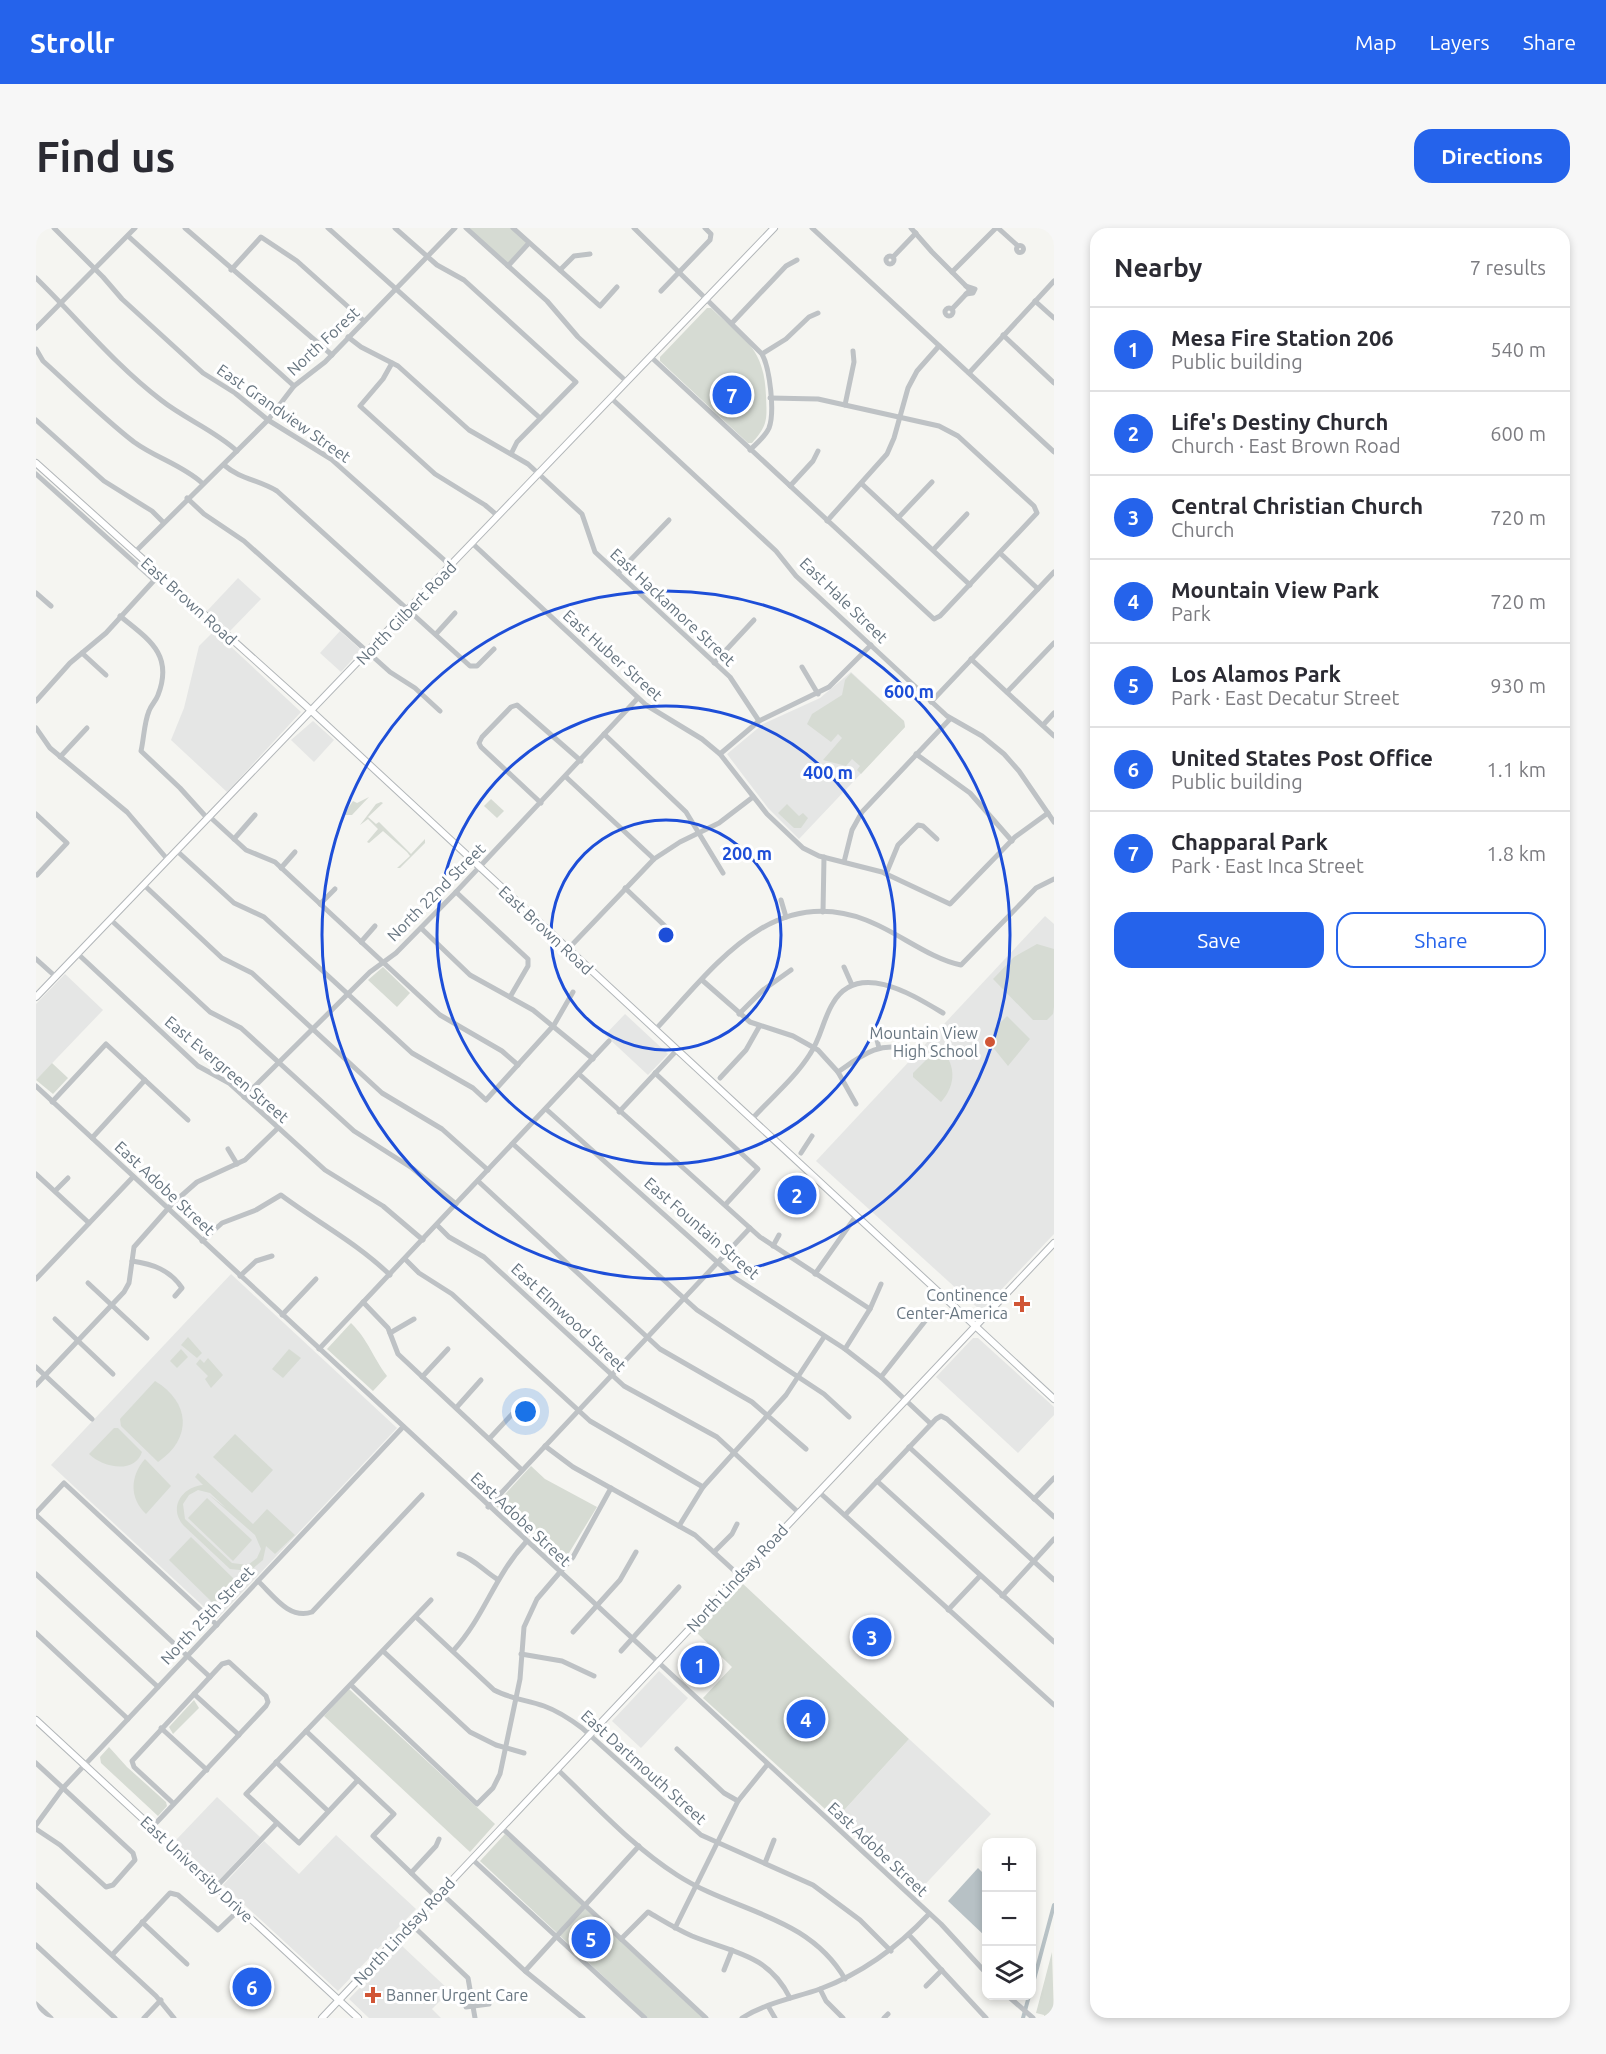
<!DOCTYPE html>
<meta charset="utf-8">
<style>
body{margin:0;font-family:Ubuntu,sans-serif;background:#f7f7f7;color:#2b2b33}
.controls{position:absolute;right:18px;bottom:18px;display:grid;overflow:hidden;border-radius:12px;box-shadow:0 3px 9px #0003}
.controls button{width:54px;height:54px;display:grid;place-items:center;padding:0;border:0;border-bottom:2px solid #e1e1e2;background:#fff;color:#2b2b33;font:30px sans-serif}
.you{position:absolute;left:490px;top:1184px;width:21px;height:21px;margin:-15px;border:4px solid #fff;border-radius:50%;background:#1a73e8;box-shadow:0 0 0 9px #1a73e833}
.badge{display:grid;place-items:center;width:39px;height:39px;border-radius:50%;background:#2563eb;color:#fff;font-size:20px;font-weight:700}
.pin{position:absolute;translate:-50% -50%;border:3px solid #fff;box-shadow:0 2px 6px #0006}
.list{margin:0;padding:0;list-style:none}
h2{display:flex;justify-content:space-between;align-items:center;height:78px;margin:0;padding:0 24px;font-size:26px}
h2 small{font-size:20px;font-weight:400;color:#7c7c81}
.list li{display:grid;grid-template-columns:39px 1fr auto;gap:18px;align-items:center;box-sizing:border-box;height:84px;padding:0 24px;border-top:2px solid #e1e1e2}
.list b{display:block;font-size:22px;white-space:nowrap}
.list p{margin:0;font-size:20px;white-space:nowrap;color:#7c7c81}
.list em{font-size:20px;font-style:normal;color:#7c7c81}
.actions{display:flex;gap:12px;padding:18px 24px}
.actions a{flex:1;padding:14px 0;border:2px solid #2563eb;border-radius:18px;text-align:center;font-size:21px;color:#2563eb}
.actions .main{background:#2563eb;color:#fff}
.icon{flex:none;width:33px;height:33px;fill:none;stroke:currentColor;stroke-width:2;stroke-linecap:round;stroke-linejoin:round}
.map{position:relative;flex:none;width:1018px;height:1790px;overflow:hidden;border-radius:18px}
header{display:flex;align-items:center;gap:36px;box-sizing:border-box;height:84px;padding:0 30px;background:#2563eb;color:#fff}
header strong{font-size:28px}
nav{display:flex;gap:33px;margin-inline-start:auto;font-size:21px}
.intro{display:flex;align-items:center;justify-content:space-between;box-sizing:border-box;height:144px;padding:0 36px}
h1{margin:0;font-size:42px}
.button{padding:15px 27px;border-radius:18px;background:#2563eb;color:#fff;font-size:21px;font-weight:700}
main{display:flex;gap:36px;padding:0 36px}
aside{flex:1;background:#fff;border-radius:18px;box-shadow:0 3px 9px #0003}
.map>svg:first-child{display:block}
.built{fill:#e5e6e5}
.green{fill:#d6dbd3;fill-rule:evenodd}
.water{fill:#b7c1c5}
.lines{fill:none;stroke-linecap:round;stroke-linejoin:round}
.canal{stroke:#b7c1c5;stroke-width:4}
.major-casing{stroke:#b2b6b9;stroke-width:8}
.minor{stroke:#bec2c5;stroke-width:5}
.major{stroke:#fff;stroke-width:6}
.ring{fill:none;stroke:#1d4ed8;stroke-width:3}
.poi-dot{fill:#d15535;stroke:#fff;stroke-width:2}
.labels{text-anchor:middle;stroke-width:6;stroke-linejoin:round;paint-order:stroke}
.street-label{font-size:16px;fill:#677580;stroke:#fff}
.poi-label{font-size:16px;fill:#677580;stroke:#fff;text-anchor:end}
.centre{fill:#1d4ed8;stroke:#fff;stroke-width:3}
.ring-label{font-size:18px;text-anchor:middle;font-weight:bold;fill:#1d4ed8;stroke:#fff;stroke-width:6;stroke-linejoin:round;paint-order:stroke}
</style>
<header>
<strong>Strollr</strong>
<nav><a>Map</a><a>Layers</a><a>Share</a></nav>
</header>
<div class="intro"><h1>Find us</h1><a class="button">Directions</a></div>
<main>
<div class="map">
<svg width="1018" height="1790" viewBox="0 0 1018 1790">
<rect width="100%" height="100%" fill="#f5f5f1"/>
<g class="built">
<path d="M202 350 225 371 194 403 171 383Z"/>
<path d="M178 403 265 484 191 564 135 512 148 480 163 418Z"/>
<path d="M304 403 325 422 305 444 284 425Z"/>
<path d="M815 444 868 493 869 499 763 611 732 580 691 526 727 496 784 470Z"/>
<path d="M277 493 298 512 278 534 255 512Z"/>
<path d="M1009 688 1018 696V1006L945 1083 780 933Z"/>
<path d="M29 746 67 782 0 852V776Z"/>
<path d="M589 786 632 826 612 847 569 807Z"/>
<path d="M195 1046 361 1200 181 1391 15 1237Z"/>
<path d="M937 1110H942L1018 1179V1187L982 1225 900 1149Z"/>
<path d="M623 1443 652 1470 605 1520 576 1493Z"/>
<path d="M873 1511 955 1586 881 1665 800 1591Z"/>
<path d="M181 1569 224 1609 182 1653 139 1613Z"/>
<path d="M300 1607 380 1681 302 1763 187 1657 228 1613 263 1646Z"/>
<path d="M365 1717 414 1763 396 1781 405 1790H333L313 1771Z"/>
</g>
<g class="green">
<path d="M430 0H477L493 15 472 38Z"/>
<path d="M671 80H675C708 112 728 118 730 168 731 191 732 197 716 215H712L624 133V129Z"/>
<path d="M815 445 868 493 869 499 825 546 821 542 824 538 816 531 810 538 787 532 806 510 802 506 795 514 771 496 776 486 806 467 809 452Z"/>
<path d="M333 569 316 587H307L317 573 321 575Z"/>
<path d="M455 571 468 583 461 590 448 578Z"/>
<path d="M345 574 347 575 332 589 340 596 343 594 375 626 389 611V615L364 640H361L374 628 371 624 347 603 333 615 331 614 342 601 332 591 324 597 340 576Z"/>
<path d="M751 576 763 588 767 585 772 590 765 600H758L742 585Z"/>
<path d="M1001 716 1018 721V779L1017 786 1011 792H997L957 751 978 729Z"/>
<path d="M347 739 374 765 361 779 332 752Z"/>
<path d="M971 788 994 811 972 838 955 817 958 801Z"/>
<path d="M903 819C920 835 921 856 905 874L877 849V845Z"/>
<path d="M16 835 32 850 17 866 0 852Z"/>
<path d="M315 1095C333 1113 336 1128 351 1148L337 1163 291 1121Z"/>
<path d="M152 1109 166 1125 161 1130 145 1117Z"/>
<path d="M145 1121 152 1129 141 1140 134 1133Z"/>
<path d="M253 1121 265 1130 247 1150 236 1141Z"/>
<path d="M172 1130 187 1147 175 1160 169 1151 172 1148 160 1136 164 1131 168 1135Z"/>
<path d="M119 1153C154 1174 157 1210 122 1234L85 1198 84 1191Z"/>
<path d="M78 1200H82L106 1224C98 1247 66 1239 53 1226Z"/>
<path d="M199 1206 237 1242 216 1265 177 1229Z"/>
<path d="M109 1231 135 1258 110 1286C93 1270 94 1248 109 1231Z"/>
<path d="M495 1238 509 1251 561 1279 525 1338 459 1277Z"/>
<path d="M162 1245 217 1296 231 1281 259 1307 239 1326 230 1318 227 1332 214 1343 194 1341 148 1298C132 1281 145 1259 167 1257L159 1249ZM162 1262 174 1265 190 1280 172 1266 219 1307 225 1321 221 1330 212 1337 196 1335 149 1291 147 1276 153 1267Z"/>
<path d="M171 1270 216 1312 197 1333 152 1290Z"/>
<path d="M155 1309 200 1353 178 1376 133 1332Z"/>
<path d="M706 1355 873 1511 800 1591 667 1470 696 1439 660 1404Z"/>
<path d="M313 1461 459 1596 434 1624 288 1488Z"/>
<path d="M158 1472 163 1480 137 1506 133 1499Z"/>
<path d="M73 1519 91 1539 130 1574 131 1578 122 1588 65 1535 64 1529Z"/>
<path d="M469 1606 667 1790H612L444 1633Z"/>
<path d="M1016 1724 1018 1790H1008V1787L1000 1785Z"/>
</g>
<path class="water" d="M942 1640 950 1648V1709L912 1673Z"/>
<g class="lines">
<g class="canal">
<path d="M996 1759 1018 1677"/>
<path d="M987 1790 993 1768"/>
</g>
<defs>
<g id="major">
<path d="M0 235 269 477 1018 1171"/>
<path d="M0 769 738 0"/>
<path d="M0 1492 322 1790"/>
<path d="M286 1790 1018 1015"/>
</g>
</defs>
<use href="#major" class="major-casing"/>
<g class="minor">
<path d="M18 0 67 49 86 71 167 145 199 165 232 192 295 231 415 338"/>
<path d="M149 0 296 127"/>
<path d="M292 0 504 190"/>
<path d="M359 0 401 37 428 52 540 154 481 214 475 226"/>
<path d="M430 0 511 73 542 109 591 154"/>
<path d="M477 0 564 78 581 59"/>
<path d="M598 0 726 126C734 141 739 184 733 200 729 209 721 215 714 222"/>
<path d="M776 0 1018 224"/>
<path d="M875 0 896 24 934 62 916 81"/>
<path d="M962 0 982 18"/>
<path d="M92 8 258 158"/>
<circle cx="984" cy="21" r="3.5"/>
<circle cx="854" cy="32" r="4"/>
<path d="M857 29 880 5"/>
<path d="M472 38 493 15"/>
<path d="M195 42 225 9 261 33 328 93"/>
<path d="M524 42 538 28 554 26"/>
<path d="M916 44 960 0"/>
<path d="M0 50C42 91 78 136 125 172 149 191 178 202 201 223"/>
<path d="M930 58 939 61 937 65 930 66"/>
<path d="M625 63 674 12 675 6 669 0"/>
<path d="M999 73 1018 90"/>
<circle cx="913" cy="84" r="4"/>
<path d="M696 95 750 38 761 32"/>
<path d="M0 100 99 0"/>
<path d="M967 107 1018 155"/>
<path d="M312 109 325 119 362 138 433 202 492 236 546 286 559 324 694 449 723 493"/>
<path d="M0 121 7 133C37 160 66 189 98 214 120 230 146 237 166 255"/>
<path d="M726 126 750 111 773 89 782 85"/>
<path d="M615 129 898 391 904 388 1001 285 998 278 922 208 903 198 782 171 734 170"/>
<path d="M356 135 347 151 324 178 399 246 449 277 462 288"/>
<path d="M933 145 1018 53"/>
<path d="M575 170 740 323 760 348 911 488 946 508 968 526 983 543 1018 594"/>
<path d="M809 177 818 134 817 123"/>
<path d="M0 192 68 253 116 283 127 294"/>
<path d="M188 237C204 251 223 252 241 263L434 438H441L458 421"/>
<path d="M0 246 118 352"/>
<path d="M826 256 934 357"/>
<path d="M754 258 777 233 782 223"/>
<path d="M151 270 168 286 208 313 354 444 379 460 404 483"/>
<path d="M862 290 896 254"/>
<path d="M791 293 851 226 858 210 872 160 881 143 903 118"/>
<path d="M436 315 610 477 666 511 684 526 731 586 767 620 783 628 846 644 914 676 979 609 1012 585"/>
<path d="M897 322 931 286"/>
<path d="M99 324 232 192 258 158 289 134 419 0"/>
<path d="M964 325 1002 361"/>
<path d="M582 345 633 292"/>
<path d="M0 365 15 378"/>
<path d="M84 388C112 411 138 426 122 467 120 473 115 477 113 483 108 495 108 510 105 523L144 560 172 591"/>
<path d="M400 406 419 385"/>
<path d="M46 425 70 447"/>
<path d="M935 431 1018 508"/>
<path d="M678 435 718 392"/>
<path d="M766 439 782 466"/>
<path d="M971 464 1018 415"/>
<path d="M0 473 34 435 70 405 123 347"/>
<path d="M895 474 1018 344"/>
<path d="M1007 497 1018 485"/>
<path d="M0 500 14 520 91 584 132 632"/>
<path d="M568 506 650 584 687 645"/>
<path d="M684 526 723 493 793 459 835 417"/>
<path d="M880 526 934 565 976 613"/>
<path d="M24 529 51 500"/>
<path d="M530 549 618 631"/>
<path d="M505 575 445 519 443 515 446 509 475 479 481 477 545 533"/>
<path d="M0 586 31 615 1 647"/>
<path d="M174 589 210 622 239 634 404 787 466 823 482 837"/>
<path d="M198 611 219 587"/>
<path d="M141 623 198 675 228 689 376 825 437 860 450 872 518 797 537 764"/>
<path d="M808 634 816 602 826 584 914 491"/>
<path d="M245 640 259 624"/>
<path d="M850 646 862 617 882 597 887 598 901 611"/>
<path d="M108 657 186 730 216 745 346 865 406 901 452 942"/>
<path d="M589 660 630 699"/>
<path d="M420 664 492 731V738L474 769"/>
<path d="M745 672 750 689"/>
<path d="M284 676 299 661"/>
<path d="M787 684 788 629"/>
<path d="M75 692 174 784 205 800 318 903 376 940 420 976"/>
<path d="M385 700 434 747 497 782 557 831"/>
<path d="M325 714 339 698"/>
<path d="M532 721 618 631 644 614 683 595 717 569"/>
<path d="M42 726 162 838 193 855 289 942 347 978 387 1012"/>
<path d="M0 731 20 749"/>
<path d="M808 739 816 757"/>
<path d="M666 752 714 794 757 808 782 822 802 844 820 876"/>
<path d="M703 786 727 762 755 742"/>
<path d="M619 802C676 742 734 655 830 692 862 704 892 730 925 737L1000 660 1018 651"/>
<path d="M840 808 843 820"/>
<path d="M802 844C825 828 844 812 873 822"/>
<path d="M619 845 722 941 689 977"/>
<path d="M543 846 724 1009 834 1081"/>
<path d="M684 850 710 822 723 799"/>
<path d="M0 858 905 1696 951 1746"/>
<path d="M208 869 334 744 360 725 420 664 602 470"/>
<path d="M16 874 70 816 152 892"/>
<path d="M510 881 699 1050 809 1121 845 1149 895 1196"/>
<path d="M583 884 641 822"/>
<path d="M716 891C735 870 759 850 774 826 785 810 787 791 797 775 822 732 877 767 907 785"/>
<path d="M56 910 109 852"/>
<path d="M477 916 661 1082 788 1166 813 1189"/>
<path d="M192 921 201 936"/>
<path d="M765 925 776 908"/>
<path d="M0 946 53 995"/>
<path d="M442 953 624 1121 716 1174 770 1221"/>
<path d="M19 963 32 950"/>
<path d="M401 997 413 1009 448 1029 588 1158 681 1209 763 1285"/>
<path d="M166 1013 186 995 220 982 245 967C281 994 321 1015 354 1047"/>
<path d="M737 1018 743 1007"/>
<path d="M369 1031 383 1045 416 1066 554 1193 667 1259"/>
<path d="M96 1033C117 1036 134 1042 146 1060L139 1068"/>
<path d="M779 1046 820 988"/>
<path d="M204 1048 220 1033 236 1028"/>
<path d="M0 1051 97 949"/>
<path d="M52 1055 111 1110"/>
<path d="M327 1074 352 1100 362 1126 486 1242"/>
<path d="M246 1087 280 1051"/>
<path d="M19 1091 77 1146"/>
<path d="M354 1105 378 1091"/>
<path d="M283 1121 573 813"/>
<path d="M809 1121 834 1081 845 1056"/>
<path d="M0 1139 56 1191"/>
<path d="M386 1149 412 1121"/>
<path d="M845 1149 890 1092"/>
<path d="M0 1157 88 1064 93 1055 98 1019 136 976 161 954 209 932 242 900"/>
<path d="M420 1180 445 1152"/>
<path d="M453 1211 480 1182"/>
<path d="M509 1218 537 1239 659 1307 704 1348"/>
<path d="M873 1219 1018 1352"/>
<path d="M841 1253 1018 1414"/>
<path d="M783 1264 1018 1477"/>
<path d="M998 1271 1018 1250"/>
<path d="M452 1279 714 1000"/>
<path d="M0 1285 28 1255 181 1397"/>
<path d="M0 1287 174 1449"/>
<path d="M809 1287 900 1191 905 1188 911 1191 1018 1289"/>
<path d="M643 1298 667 1259 750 1167 788 1109"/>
<path d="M678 1324 696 1306 701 1296"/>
<path d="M423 1326C437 1330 448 1343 461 1351"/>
<path d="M0 1346 122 1459"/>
<path d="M222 1353C237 1367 253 1392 276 1384L386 1267"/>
<path d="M966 1368 1018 1311"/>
<path d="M912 1382 944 1348"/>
<path d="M380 1389 458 1462C475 1471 491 1472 508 1478 522 1483 534 1491 546 1500L665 1607 777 1657 824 1692 855 1723"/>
<path d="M537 1404 584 1352 600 1324"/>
<path d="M0 1405 92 1491"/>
<path d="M347 1423 434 1504 460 1517 488 1525"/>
<path d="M417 1423C449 1388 457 1350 490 1314"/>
<path d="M585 1423 643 1359"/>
<path d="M485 1426 526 1433 558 1448"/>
<path d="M315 1457 441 1576 457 1560 464 1546 484 1451 488 1399 501 1371 537 1329 575 1260"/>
<path d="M158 1466 203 1507"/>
<path d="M125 1500 171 1542"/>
<path d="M270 1503 358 1586 337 1608 400 1669"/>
<path d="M641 1521 688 1565 702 1573"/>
<path d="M240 1534 292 1583"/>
<path d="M0 1535 97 1625 99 1632 77 1657 70 1659 24 1617 0 1601"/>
<path d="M521 1541C559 1577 597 1619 641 1647 698 1684 772 1687 809 1751"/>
<path d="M322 1552 263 1615 210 1566 395 1372"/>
<path d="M0 1597 27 1560 367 1199"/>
<path d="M116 1599 121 1594 230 1478 232 1474 230 1468 193 1434 186 1436 96 1533 98 1539 138 1576"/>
<path d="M466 1600 670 1790"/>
<path d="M436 1631 609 1790"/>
<path d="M729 1635 738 1612"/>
<path d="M375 1645 400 1618 403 1611"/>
<path d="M0 1657 120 1768 138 1790"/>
<path d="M180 1659 241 1595"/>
<path d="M405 1665 489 1743 547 1790"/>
<path d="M106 1694 151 1736"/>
<path d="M375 1696 432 1750 439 1790"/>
<path d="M639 1700 702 1573 731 1537"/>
<path d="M873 1707 950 1790"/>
<path d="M585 1711 612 1684C626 1692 640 1701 656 1708 698 1725 732 1726 754 1770"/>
<path d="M0 1717 79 1790"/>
<path d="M76 1727 134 1665 142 1667 182 1702 204 1681"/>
<path d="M688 1742 696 1722"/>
<path d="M489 1743 603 1618"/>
<path d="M890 1758 906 1742"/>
<path d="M784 1761 790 1773 807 1790"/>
<path d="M972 1768 997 1790"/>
<path d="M0 1776 15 1790"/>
<path d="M732 1778 739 1790"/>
<path d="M430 1779 453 1776"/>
<path d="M108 1790 125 1772"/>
<path d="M706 1790C730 1775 758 1770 784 1761 827 1745 862 1719 893 1686"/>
<path d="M848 1790 852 1786"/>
</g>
<use href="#major" class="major"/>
</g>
<g class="ring">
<circle cx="630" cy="707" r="115"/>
<circle cx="630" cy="707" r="229"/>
<circle cx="630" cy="707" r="344"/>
</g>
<g class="poi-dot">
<circle cx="954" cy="814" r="6"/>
<path d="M983 1067h6v6h6v6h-6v6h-6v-6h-6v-6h6z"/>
<path d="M334 1758h6v6h6v6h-6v6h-6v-6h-6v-6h6z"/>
</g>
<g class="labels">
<g class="street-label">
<text transform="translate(287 113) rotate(-43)" y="6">North Forest</text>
<text transform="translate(248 185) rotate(35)" y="6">East Grandview Street</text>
<text transform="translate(808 372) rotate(44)" y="6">East Hale Street</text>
<text transform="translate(153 373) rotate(42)" y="6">East Brown Road</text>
<text transform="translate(637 379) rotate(43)" y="6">East Hackamore Street</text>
<text transform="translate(370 385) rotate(-46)" y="6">North Gilbert Road</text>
<text transform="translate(577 427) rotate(42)" y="6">East Huber Street</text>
<text transform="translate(400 664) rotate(-45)" y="6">North 22nd Street</text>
<text transform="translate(510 702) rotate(43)" y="6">East Brown Road</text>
<text transform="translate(191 841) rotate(40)" y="6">East Evergreen Street</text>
<text transform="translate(129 960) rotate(43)" y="6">East Adobe Street</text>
<text transform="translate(666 1000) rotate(41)" y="6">East Fountain Street</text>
<text transform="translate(533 1089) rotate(43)" y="6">East Elmwood Street</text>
<text transform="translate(485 1291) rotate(43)" y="6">East Adobe Street</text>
<text transform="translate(701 1350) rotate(-47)" y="6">North Lindsay Road</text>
<text transform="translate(171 1387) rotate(-47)" y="6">North 25th Street</text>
<text transform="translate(608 1539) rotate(42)" y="6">East Dartmouth Street</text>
<text transform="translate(842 1621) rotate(43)" y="6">East Adobe Street</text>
<text transform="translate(161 1641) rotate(43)" y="6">East University Drive</text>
<text transform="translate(368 1703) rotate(-47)" y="6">North Lindsay Road</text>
</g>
<g class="poi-label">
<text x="942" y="811">Mountain View<tspan x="942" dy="18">High School</tspan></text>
<text x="972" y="1073">Continence<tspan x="972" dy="18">Center-America</tspan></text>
<text x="350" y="1773" text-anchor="start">Banner Urgent Care</text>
</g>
</g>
<circle cx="630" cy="707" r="9" class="centre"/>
<g class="ring-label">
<text x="873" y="470">600 m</text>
<text x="792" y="551">400 m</text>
<text x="711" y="632">200 m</text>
</g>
</svg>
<div class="controls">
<button>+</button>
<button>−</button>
<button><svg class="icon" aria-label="layers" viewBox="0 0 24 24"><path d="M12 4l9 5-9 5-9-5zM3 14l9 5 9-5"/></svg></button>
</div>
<div class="you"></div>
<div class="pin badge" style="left:664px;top:1437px">1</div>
<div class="pin badge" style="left:761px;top:967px">2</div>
<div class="pin badge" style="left:836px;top:1409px">3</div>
<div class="pin badge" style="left:770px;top:1491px">4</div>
<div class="pin badge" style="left:555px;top:1711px">5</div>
<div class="pin badge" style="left:216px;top:1759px">6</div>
<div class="pin badge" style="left:696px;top:167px">7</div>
</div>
<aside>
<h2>Nearby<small>7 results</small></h2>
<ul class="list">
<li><span class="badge">1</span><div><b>Mesa Fire Station 206</b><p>Public building</p></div><em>540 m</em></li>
<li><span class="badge">2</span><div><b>Life's Destiny Church</b><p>Church · East Brown Road</p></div><em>600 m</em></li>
<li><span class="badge">3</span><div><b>Central Christian Church</b><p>Church</p></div><em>720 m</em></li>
<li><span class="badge">4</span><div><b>Mountain View Park</b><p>Park</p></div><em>720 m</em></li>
<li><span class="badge">5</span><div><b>Los Alamos Park</b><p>Park · East Decatur Street</p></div><em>930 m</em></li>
<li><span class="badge">6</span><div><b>United States Post Office</b><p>Public building</p></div><em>1.1 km</em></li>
<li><span class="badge">7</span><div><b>Chapparal Park</b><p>Park · East Inca Street</p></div><em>1.8 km</em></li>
</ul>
<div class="actions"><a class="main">Save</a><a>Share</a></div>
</aside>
</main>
